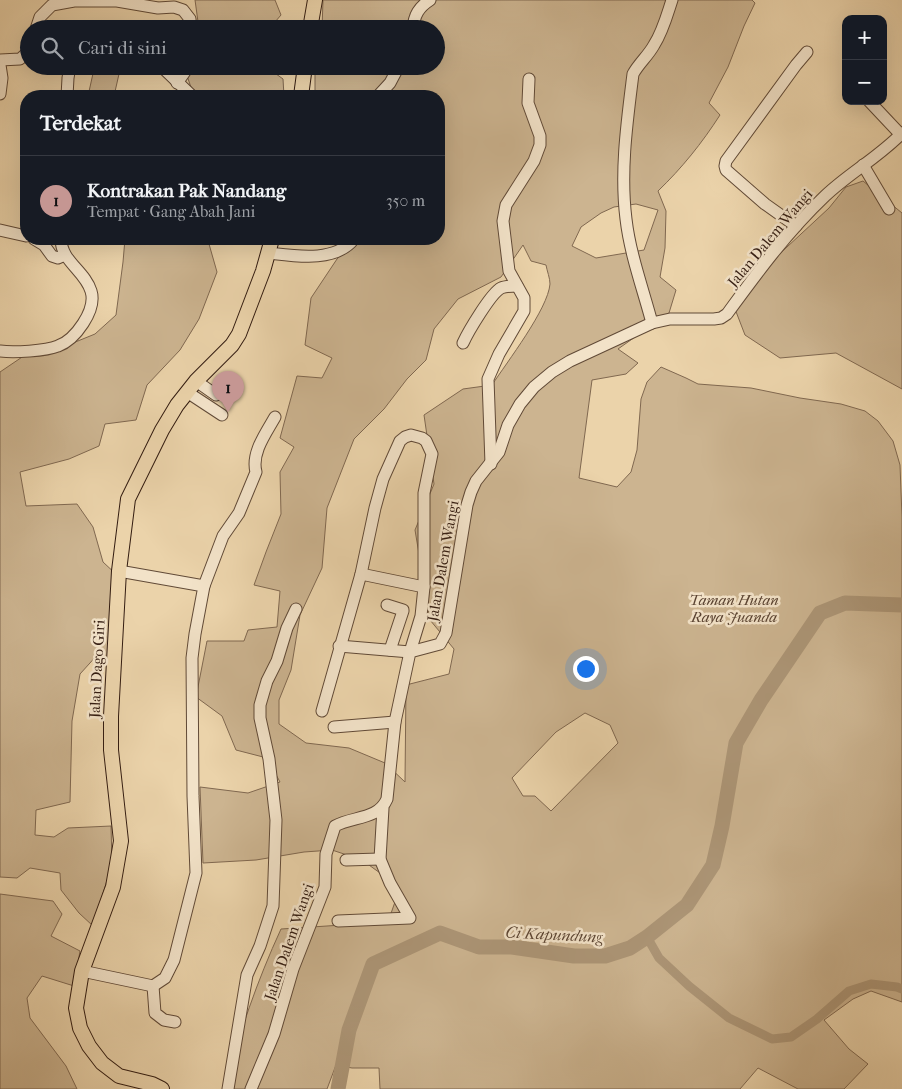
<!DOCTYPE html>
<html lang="id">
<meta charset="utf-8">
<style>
body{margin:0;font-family:"IM FELL French Canon",serif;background:#20242c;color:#f1f3f6}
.controls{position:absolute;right:15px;top:15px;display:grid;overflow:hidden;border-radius:10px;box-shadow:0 5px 20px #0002}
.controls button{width:45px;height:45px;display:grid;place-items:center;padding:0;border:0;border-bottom:1px solid #363941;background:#171b24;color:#f1f3f6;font:25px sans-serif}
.you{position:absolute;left:585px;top:668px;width:18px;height:18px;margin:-12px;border:4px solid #fff;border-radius:50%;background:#1a73e8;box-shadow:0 0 0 8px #1a73e833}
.badge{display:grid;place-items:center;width:32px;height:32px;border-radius:50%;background:#c59692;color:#111;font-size:16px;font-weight:700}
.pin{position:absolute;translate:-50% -41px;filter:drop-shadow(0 1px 2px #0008)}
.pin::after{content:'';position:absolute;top:26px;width:18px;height:15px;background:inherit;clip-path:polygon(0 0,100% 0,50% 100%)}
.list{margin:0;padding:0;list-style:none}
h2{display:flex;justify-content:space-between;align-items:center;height:65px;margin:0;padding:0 20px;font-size:21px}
h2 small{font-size:16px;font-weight:400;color:#9ea1a6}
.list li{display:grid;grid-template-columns:32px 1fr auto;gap:15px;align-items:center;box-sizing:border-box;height:90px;padding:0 20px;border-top:1px solid #363941}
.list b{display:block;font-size:19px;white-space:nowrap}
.list p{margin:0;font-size:16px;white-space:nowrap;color:#9ea1a6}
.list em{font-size:16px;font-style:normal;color:#9ea1a6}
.icon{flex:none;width:28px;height:28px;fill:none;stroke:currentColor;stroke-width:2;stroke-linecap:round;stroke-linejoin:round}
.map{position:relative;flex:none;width:902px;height:1089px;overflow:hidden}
.search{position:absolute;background:#171b24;box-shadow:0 5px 20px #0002;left:20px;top:20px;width:425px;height:55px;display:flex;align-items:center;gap:12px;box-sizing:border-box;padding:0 18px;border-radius:28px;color:#9ea1a6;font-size:19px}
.panel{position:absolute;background:#171b24;box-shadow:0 5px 20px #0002;left:20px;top:90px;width:425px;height:155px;border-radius:20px}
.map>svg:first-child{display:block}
.green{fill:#ccb490;stroke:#806850;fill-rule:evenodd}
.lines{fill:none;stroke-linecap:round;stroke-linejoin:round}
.canal{stroke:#ac9576;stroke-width:9}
.river{stroke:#ac9576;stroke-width:15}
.minor-casing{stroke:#614a37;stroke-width:13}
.major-casing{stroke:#331c11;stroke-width:16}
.minor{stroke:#f2e2c8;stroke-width:11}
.major{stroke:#ebd3aa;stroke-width:14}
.labels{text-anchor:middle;stroke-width:5;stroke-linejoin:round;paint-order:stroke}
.street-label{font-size:15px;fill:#331c11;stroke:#f2e2c8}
.park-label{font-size:15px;font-style:italic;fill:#594231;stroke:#f2e2c8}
.water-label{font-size:16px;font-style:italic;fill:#5d4634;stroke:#f2e2c8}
</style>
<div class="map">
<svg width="902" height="1089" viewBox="0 0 902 1089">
<rect width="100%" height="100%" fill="#ebd3aa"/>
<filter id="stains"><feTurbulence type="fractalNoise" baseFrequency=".004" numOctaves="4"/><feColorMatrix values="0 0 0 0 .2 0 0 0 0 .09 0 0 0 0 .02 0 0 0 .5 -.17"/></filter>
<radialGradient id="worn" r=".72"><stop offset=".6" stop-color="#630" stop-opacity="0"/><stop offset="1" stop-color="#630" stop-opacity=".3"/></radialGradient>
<g class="green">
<path d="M195 0H275L281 15 269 29H199Z"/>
<path d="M323 0H752L755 3 744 26 728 67 709 103 720 115C702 143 682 168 658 191L666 211 665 248 660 277 676 290 669 313 618 349 638 363 626 374 592 380 579 478 617 487 631 472 637 450 641 399 647 382 661 367 686 378 698 384 751 388 800 398 841 404 865 411 878 421 893 441 900 465 902 517V1002L871 991 853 999 824 1020 849 1049 868 1064 844 1089H798L758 1068 740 1089H380L379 1068H352L336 1065 327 1089H224C239 1034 257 981 281 929L388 922 396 899 387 878 362 860 332 850 304 852 256 860 203 863 200 787 248 793 280 782 267 758 236 750 222 716 196 697 207 641H244L248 630 277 627 280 591 254 585 266 552 281 514 280 472 294 447 280 438 297 376 322 378 332 358 305 345 311 298 337 259 354 243 355 239H439V96H338L315 93V66H436V29H322ZM636 204 658 210 644 250 596 258 572 246 581 227 601 213 614 207ZM523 245 531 261 546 265C547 271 550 278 550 284 548 309 507 362 492 385L463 389 424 415 434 484 415 530 430 620 454 649 449 674 406 685 405 782 385 763 349 748 306 743 279 724V700L291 670 300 615 322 568 327 508 354 439 384 409 407 379 426 360 434 329 458 299 501 277ZM585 713 610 725 618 743 551 811 535 796H523L512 778 556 732Z"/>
<path d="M186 66H253L268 68 283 79 284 96H194L185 70Z"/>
<path d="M94 69 119 74 114 96H88Z"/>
<path d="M863 181 902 213V389L836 353 780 358 745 335 735 309 759 273 829 208 846 187Z"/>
<path d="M125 239H203L209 244 217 272 199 319 180 350 147 385 136 420 105 424 99 446 69 459 20 472 26 506 77 504 93 527 103 562 118 576 112 662 99 653 80 674 72 721 70 802 36 810 35 835 54 837 68 828 111 826 112 864 93 926 79 913 61 890 60 873 30 868 17 878 0 877V372L31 351 68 345 95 334 116 315 123 262Z"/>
<path d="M0 894 53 901 62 914 51 936 80 951 74 986 42 976 27 998 30 1018 66 1066 77 1089H0Z"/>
</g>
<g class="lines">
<path class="canal" d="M647 937 659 958 689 986 729 1018 772 1039 791 1037 817 1019 849 991 871 984 897 987 902 989"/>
<path class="river" d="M338 1089 349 1030 373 964 440 933 479 947H512L574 956H605L630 948 647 937 687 905 713 865 722 826 736 743 761 700 820 613 845 603 902 605"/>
<defs>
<g id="minor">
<path d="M36 29 40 17 52 5 74 1H117L158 8 174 7 183 10 190 19 191 29"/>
<path d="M413 29C414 15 419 7 430 0"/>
<path d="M0 60 20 59 29 51"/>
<path d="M0 65 2 78 0 94"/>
<path d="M161 66 192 96"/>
<path d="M177 83 189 66"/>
<path d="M67 96 68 78 70 66"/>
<path d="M378 96 390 83 399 66"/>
<path d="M869 101 901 135"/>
<path d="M863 165 889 209"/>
<path d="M796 226 765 204 726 170 725 166 726 161 796 65 807 52"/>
<path d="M0 230 26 236"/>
<path d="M34 239 44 245 52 256 58 258 65 255"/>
<path d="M269 253C295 256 335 263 354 239"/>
<path d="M652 323C643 289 630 254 626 219 620 171 627 122 633 74 639 63 648 56 654 45 663 31 667 15 672 0"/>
<path d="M463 343C468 332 491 293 501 288 505 286 513 286 517 286"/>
<path d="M0 351C13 353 46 351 58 346 75 340 97 310 91 291 85 271 61 261 61 239"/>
<path d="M196 381 216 395"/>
<path d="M187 392 222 415"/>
<path d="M491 464 488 379 499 354 524 311V298L509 271 503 221 506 205 534 161 540 145V136L528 103 529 79"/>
<path d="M119 571 204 586"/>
<path d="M387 605 403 610V611L390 650"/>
<path d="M339 646 410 652 421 616 424 587 361 574"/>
<path d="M322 711 361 574 375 508 383 479 400 441 405 437 411 435 422 438 426 441 432 454 424 493V587"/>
<path d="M334 727 395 722"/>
<path d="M346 860 380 859"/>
<path d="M338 921 410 918 390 883 380 859 383 808"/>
<path d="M82 971 153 986 165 978 174 960 196 873 193 796 192 658 195 634 204 586 223 536 239 513 256 472C251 453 266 433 275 417"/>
<path d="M153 986 155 1013 164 1020 175 1022"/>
<path d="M228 1089 247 975 260 946 273 906 276 820 269 759 260 718V705L267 681 277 661 287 628 296 609"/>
<path d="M251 1089 274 1034 293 969 325 887 326 854 335 826C353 816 378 820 387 799L395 722 410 652 440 644 446 633 467 505 471 492 476 481 499 452 508 425 520 404 534 387 552 372 570 361 652 323 670 319H714L721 318 727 314C757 273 787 232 825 196 849 173 879 157 902 133"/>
</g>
<g id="major">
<path d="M310 29 315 0"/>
<path d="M301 96 305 66"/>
<path d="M162 1089 152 1084 119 1076 102 1063 89 1046 80 1028 76 1008 82 971 113 887 121 841 111 750V716L119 571 128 499 162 430 177 405 196 381 232 345 239 334 263 271 272 239"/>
</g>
</defs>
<use href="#minor" class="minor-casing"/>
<use href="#major" class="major-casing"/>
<use href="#minor" class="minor"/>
<use href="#major" class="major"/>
</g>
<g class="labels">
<g class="street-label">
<text transform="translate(770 238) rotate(-50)" y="5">Jalan Dalem Wangi</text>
<text transform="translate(443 561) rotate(-80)" y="5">Jalan Dalem Wangi</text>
<text transform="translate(97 669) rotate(-87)" y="5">Jalan Dago Giri</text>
<text transform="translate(289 942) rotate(-71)" y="5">Jalan Dalem Wangi</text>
</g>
<g class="park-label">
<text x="734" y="605">Taman Hutan<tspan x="734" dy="17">Raya Juanda</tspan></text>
</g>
<g class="water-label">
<text transform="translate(554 934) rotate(3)" y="6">Ci Kapundung</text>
</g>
</g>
<rect width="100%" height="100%" filter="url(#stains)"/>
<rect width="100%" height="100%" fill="url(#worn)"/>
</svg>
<div class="controls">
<button>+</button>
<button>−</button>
</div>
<div class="you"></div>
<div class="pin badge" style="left:228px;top:412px">1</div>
<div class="search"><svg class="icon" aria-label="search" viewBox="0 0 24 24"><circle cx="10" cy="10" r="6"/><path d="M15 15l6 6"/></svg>Cari di sini</div>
<section class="panel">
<h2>Terdekat<small></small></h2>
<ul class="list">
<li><span class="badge">1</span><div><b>Kontrakan Pak Nandang</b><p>Tempat · Gang Abah Jani</p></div><em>350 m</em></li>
</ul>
</section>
</div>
